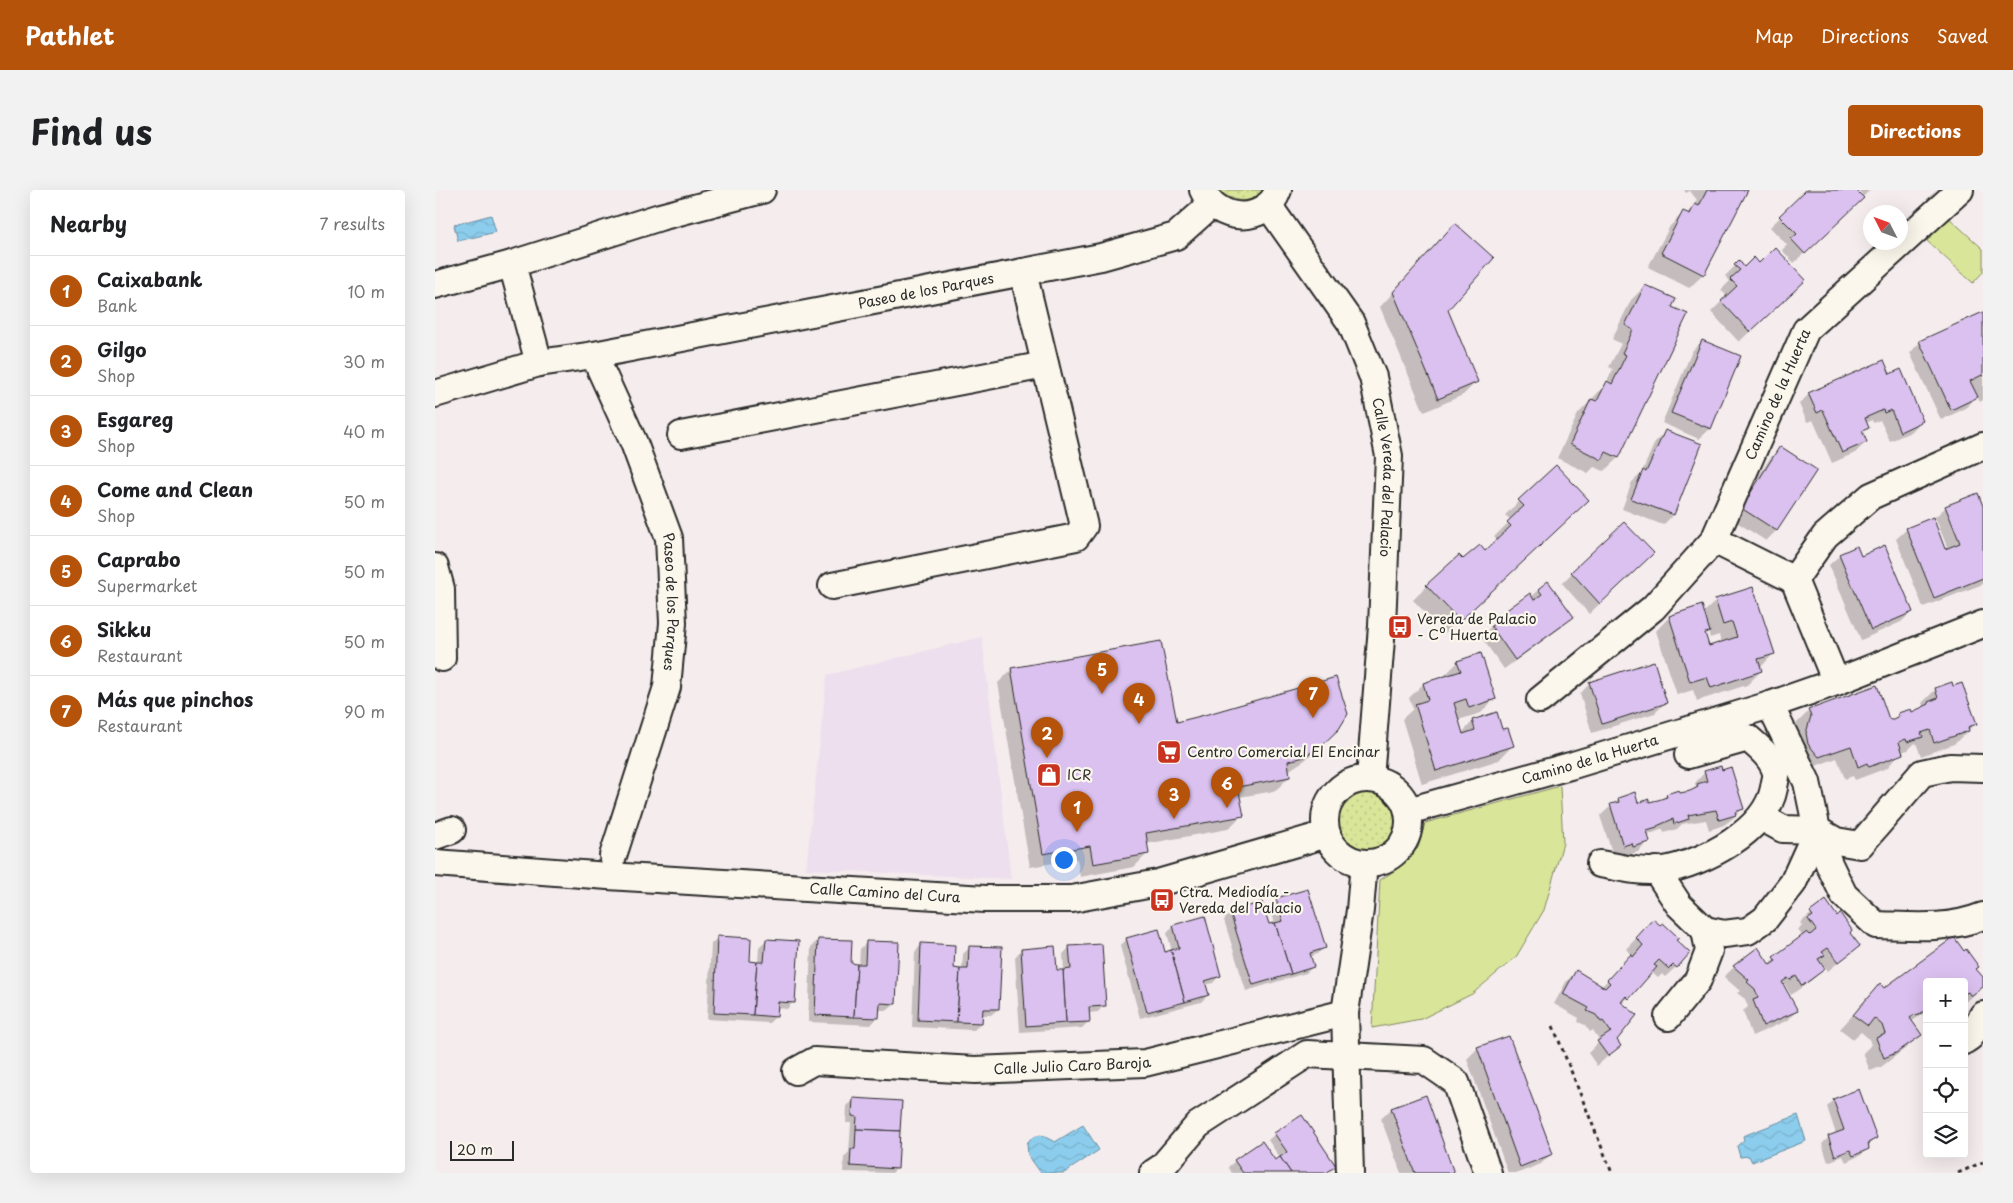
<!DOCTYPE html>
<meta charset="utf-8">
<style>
body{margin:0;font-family:"Playpen Sans",sans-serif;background:#f2f2f2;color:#202124}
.controls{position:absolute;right:15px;bottom:15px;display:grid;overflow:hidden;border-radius:5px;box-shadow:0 5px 20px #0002}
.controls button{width:45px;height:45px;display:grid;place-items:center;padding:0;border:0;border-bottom:1px solid #e0e0e0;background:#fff;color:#202124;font:25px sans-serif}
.compass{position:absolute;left:1428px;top:15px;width:45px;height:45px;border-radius:50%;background:#fff;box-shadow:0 5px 20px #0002;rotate:312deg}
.scale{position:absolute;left:15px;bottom:12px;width:64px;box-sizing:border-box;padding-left:5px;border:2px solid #2b2b2b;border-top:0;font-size:14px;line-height:18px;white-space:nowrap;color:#2b2b2b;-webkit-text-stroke:4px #fbf7ec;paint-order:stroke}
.you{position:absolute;left:628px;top:669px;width:18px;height:18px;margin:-12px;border:4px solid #fff;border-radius:50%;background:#1a73e8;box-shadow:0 0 0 8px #1a73e833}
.badge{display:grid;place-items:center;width:32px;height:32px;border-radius:50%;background:#b45309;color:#fff;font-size:16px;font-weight:700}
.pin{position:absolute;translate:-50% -41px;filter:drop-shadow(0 1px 2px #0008)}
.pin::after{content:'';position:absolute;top:26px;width:18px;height:15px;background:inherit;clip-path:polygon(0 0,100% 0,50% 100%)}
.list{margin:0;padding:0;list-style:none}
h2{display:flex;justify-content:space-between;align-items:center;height:65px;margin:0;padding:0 20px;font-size:21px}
h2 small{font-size:16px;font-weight:400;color:#757577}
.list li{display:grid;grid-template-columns:32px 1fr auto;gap:15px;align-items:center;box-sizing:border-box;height:70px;padding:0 20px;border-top:1px solid #e0e0e0}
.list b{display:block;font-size:19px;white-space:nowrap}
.list p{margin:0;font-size:16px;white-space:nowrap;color:#757577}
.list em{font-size:16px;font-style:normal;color:#757577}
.icon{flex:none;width:28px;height:28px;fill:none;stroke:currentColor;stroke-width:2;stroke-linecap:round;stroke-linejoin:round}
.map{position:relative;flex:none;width:1548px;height:983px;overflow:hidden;border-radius:5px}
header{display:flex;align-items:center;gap:30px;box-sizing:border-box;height:70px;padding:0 25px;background:#b45309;color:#fff}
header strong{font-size:24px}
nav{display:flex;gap:28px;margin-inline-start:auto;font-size:18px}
.intro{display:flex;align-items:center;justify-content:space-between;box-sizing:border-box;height:120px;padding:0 30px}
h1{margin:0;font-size:35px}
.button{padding:12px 22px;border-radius:5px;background:#b45309;color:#fff;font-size:18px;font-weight:700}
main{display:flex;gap:30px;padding:0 30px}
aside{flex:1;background:#fff;border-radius:5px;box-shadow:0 5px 20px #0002}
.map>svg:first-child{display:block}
.built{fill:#eddfee}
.park{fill:#d9e699;stroke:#828862}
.garden{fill:url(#garden-dots);stroke:#828862}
.water{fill:url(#water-waves);stroke:#658c9f}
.shadow{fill:#0003;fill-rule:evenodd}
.building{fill:#dbc1ef;stroke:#2b2b2b}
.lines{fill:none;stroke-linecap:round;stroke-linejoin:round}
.minor-casing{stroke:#2b2b2b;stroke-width:30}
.path{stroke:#2b2b2b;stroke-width:3;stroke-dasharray:4 4;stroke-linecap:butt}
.minor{stroke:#fbf7ec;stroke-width:26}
.labels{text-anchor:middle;stroke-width:4.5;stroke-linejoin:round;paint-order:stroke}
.street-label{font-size:14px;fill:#2b2b2b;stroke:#fbf7ec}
.poi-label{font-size:14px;fill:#2b2b2b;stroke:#fbf7ec;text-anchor:start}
</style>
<header>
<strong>Pathlet</strong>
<nav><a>Map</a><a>Directions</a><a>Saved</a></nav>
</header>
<div class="intro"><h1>Find us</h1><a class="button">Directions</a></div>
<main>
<aside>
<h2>Nearby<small>7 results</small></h2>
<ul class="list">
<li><span class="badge">1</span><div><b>Caixabank</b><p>Bank</p></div><em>10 m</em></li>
<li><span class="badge">2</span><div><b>Gilgo</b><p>Shop</p></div><em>30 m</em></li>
<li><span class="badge">3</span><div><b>Esgareg</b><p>Shop</p></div><em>40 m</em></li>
<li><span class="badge">4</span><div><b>Come and Clean</b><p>Shop</p></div><em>50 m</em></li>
<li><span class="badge">5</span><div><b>Caprabo</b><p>Supermarket</p></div><em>50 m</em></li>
<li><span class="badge">6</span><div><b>Sikku</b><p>Restaurant</p></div><em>50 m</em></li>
<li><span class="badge">7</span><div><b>Más que pinchos</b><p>Restaurant</p></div><em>90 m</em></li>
</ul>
</aside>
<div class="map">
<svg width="1548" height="983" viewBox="0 0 1548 983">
<defs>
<pattern id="garden-dots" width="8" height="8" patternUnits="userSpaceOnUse" patternTransform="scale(1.25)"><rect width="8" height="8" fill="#d9e699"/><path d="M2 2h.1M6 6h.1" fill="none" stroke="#bac584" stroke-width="1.8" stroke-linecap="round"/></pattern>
<pattern id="water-waves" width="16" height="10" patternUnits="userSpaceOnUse" patternTransform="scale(1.25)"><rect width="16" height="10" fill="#8ccded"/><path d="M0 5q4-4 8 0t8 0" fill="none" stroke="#79b0cb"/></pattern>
</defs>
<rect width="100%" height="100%" fill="#f5eced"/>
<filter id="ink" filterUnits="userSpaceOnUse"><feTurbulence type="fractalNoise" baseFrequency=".02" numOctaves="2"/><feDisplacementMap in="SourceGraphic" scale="10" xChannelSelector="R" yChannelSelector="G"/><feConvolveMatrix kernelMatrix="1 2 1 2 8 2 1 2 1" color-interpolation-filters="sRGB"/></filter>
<g filter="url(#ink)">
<path class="built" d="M547 447 576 689 371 679 392 485Z"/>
<g class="park">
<path d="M1513 27 1548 59V82L1538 93 1492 51Z"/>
<path d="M1125 596 1128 653 1109 720 1081 767 1037 804 986 829 937 838 945 690 959 681 983 658 990 633Z"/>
</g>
<g class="garden">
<path d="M784 0H828C816 16 797 12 784 0Z"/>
<circle cx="932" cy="632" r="29"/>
</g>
<g class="water">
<path d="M56 25 61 42 23 51 19 35Z"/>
<path d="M1363 925 1371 951 1317 972 1314 966 1305 967 1302 956 1309 950 1308 946Z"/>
<path d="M648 935 664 960 629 983H606L593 965 592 954 598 947 606 945 620 952Z"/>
</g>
<g class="shadow">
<path d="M1249 0H1312L1268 85 1254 98 1213 77 1235 36 1249 22 1252 24 1262 10 1255 1 1251 3Z"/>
<path d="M1373 0H1419L1425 6 1427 4 1423 0H1435L1359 73 1347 60 1352 55 1335 37Z"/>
<path d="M1020 35 1011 120 1041 192 1028 205 989 222 945 117Z"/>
<path d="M1304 72 1309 78 1324 74 1358 100 1304 152 1276 122 1292 106 1286 100 1295 91 1290 86Z"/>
<path d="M1210 96 1236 118 1251 125 1183 268 1169 281 1159 277 1153 283 1122 268 1143 224 1171 194 1178 179 1174 177 1186 154 1177 149 1196 110Z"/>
<path d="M1548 123V210L1545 212 1542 206 1531 218 1506 230 1475 163 1485 152Z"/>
<path d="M1267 151 1305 167 1275 239 1264 249 1227 233 1257 161Z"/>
<path d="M1454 186 1487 231 1476 242 1455 251 1445 230 1438 233 1437 230 1430 233 1432 237 1427 243 1431 252 1420 263 1397 273 1378 230 1372 232 1364 214 1374 204Z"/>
<path d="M1231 241 1266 255 1238 325 1228 335 1187 319 1197 292 1206 284 1220 252Z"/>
<path d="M1346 258 1380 280 1341 341 1331 351 1297 329 1335 268Z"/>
<path d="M1121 277 1138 324 1010 443 978 410 992 396 1028 371 1050 362 1063 351 1059 347 1076 330 1070 325Z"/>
<path d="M1511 317 1548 320V394L1488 417 1461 349 1472 339 1509 360 1513 359 1500 327Z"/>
<path d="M1405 365 1426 367 1477 422 1466 432 1426 450 1394 375Z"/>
<path d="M1207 373 1154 424 1127 393 1137 383Z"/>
<path d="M1104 400 1137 427 1127 437 1069 479 1046 447 1069 423 1094 405 1096 407Z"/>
<path d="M1281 411 1339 463 1325 478 1326 481 1312 495 1262 511 1258 500 1242 505 1221 441 1234 427 1266 417 1268 423ZM1273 442 1275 448 1284 445 1286 453 1273 458 1269 446Z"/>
<path d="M1023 472 1059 509 1046 523 1023 530 1027 543 1038 531 1066 541 1077 556 1064 570 987 594 967 529 978 519 974 508 988 494 1010 488 1009 486Z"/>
<path d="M576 480 741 533 888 553 870 570 853 581 854 587 840 601 804 607 807 625 793 639 711 654 713 663 699 677 645 687 642 669 595 677 563 493Z"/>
<path d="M1155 493 1230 513 1220 523 1157 543 1145 504Z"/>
<path d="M1518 497 1541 533 1519 554 1486 566 1481 553 1479 554 1473 560 1466 562 1452 578 1420 590 1418 586 1410 589 1402 568 1370 580 1358 558 1363 541 1360 535 1374 521 1456 531 1464 524 1476 523 1489 518 1487 513 1501 499Z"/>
<path d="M1270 582 1308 618 1297 629 1289 635 1274 640 1271 630 1247 634 1242 639 1229 643 1228 639 1215 644 1212 647 1214 651 1203 662 1188 666 1187 663 1178 665 1165 626 1176 616 1184 609 1202 614 1213 613 1225 611 1231 605 1243 602 1244 605 1257 601 1261 597 1260 593Z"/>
<path d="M842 709 889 758 882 764 875 767 878 777 871 783 811 801 789 730 795 723 826 713 834 736 840 734 835 716Z"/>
<path d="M1390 712 1423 756 1393 781 1390 777 1378 789 1356 805 1349 793 1347 794 1362 821 1351 831 1317 846 1308 821 1313 817 1310 809 1302 803 1305 801 1289 787 1299 777 1333 774 1368 747 1363 740 1367 736 1365 733Z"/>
<path d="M738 736 784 786 778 793 770 795 773 805 766 812 705 828 685 756 692 749 729 763 737 761 732 743Z"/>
<path d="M1208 741 1240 750 1241 777 1230 787 1227 784 1223 788 1216 782 1187 814 1180 850 1184 856 1162 876 1153 863 1165 851 1158 840 1155 842 1150 835 1143 832 1144 828 1119 814 1131 792 1141 781 1166 797 1197 765 1191 759Z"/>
<path d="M283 747 314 773H323L324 757 331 750 358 812 352 819 342 818 341 826 334 833 272 829 276 754Z"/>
<path d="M383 750 415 774 424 775 425 759 432 752 460 814 453 820H443L442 828 436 835 373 832 376 757Z"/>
<path d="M486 755 518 779 527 780 528 764 535 757 563 819 556 825H546V833L539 840 477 837 480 762Z"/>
<path d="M635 757 669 815 663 822 654 823V831L647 838 585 842 580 767 586 760 620 781H629L628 764Z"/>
<path d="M1540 779 1548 789V796L1529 813V792H1492V821L1476 832 1485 845 1471 858 1446 877 1435 881 1428 863 1436 855 1434 849 1426 842 1418 849 1405 839 1445 795 1449 800Z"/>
<path d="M1043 858 1116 964 1106 974 1083 983H1073L1032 869Z"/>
<path d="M419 910 462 978 457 983 408 982 409 967 414 962 416 933H411L412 916Z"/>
<path d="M1399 910 1441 948 1432 956 1433 958 1426 965 1411 972 1408 966 1393 972 1387 954 1394 947 1401 944 1392 917Z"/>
<path d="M956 919 1017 983H966L946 929Z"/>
<path d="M840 944 899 976 892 983H797L793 977 800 971 840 972 845 968 833 950Z"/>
</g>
<g class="building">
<path d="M1272 0H1313L1269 85 1226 63 1248 21 1255 24 1260 14 1264 16Z"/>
<path d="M1371 0H1421L1429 8 1370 64 1356 49 1362 44 1344 26Z"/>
<path d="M1020 33 1059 68 1013 120 1043 192 1003 209 958 102Z"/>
<path d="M1340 57 1371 90 1315 142 1286 111 1302 96 1295 89 1305 80 1299 75 1304 70 1309 77 1319 67 1324 73Z"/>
<path d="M1210 95 1241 109 1237 117 1253 124 1184 268 1171 262 1167 270 1135 254 1156 209 1162 211 1172 191 1177 194 1191 165 1187 163 1198 140 1190 135Z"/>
<path d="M1548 122V187L1547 185 1535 191 1543 207 1516 220 1484 151Z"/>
<path d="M1267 150 1306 166 1276 239 1236 223Z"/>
<path d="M1449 170 1455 184 1466 179 1488 231 1465 242 1456 220 1449 223 1448 220 1430 228 1434 238 1427 241 1432 252 1407 263 1388 220 1382 223 1373 203Z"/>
<path d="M1230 240 1267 254 1239 325 1196 309 1208 280 1211 282Z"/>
<path d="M1345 256 1382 280 1342 341 1306 318Z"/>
<path d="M1121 275 1154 310 1025 431 991 395 1024 365 1028 369 1045 355 1050 361 1076 336 1072 332 1089 316 1083 310Z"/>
<path d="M1543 303 1548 316V388L1499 408 1471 338 1498 327 1510 359 1525 353 1510 316Z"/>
<path d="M1189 332 1219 363 1165 414 1136 382Z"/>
<path d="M1450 355 1478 422 1436 440 1404 364 1422 356 1426 366Z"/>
<path d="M1113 391 1139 427 1080 470 1056 436 1071 425 1069 422 1095 403 1099 410 1107 404 1103 399Z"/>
<path d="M1318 397 1340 464 1323 469 1327 481 1276 498 1272 487 1255 492 1234 426 1267 415 1275 442 1270 443 1274 456 1302 447 1297 432 1288 435 1280 409Z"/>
<path d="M726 451 742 532 773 524 901 487 913 524 904 539 886 556 869 567 853 571 855 587 803 597 809 626 711 643 714 664 658 674 655 656 608 664 576 478Z"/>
<path d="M1046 463 1061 509 1034 518 1031 509 1019 513 1028 544 1040 540 1037 530 1062 522 1067 539 1073 538 1079 556 1001 581 980 514 993 510 988 493 1026 481 1022 471Z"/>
<path d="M1219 471 1232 513 1167 534 1154 492Z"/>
<path d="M1517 492 1518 496 1527 493 1542 534 1533 537 1534 541 1499 553 1495 540 1486 543 1488 547 1472 552 1471 549 1464 552 1468 564 1434 577 1432 573 1423 577 1416 556 1384 567 1373 554 1371 543 1376 526 1373 520 1442 495 1454 529 1456 530 1464 526 1463 523 1476 519 1477 522 1494 514 1493 512 1503 508 1500 498Z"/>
<path d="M1286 576 1287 580 1296 577 1309 619 1300 622 1301 625 1284 630 1281 620 1253 625 1254 629 1239 634 1238 629 1222 636V638L1212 641 1215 652 1198 657 1197 653 1188 656 1175 614 1184 612 1183 608 1200 602 1203 613 1214 609V612L1223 610 1232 607 1231 604 1244 600 1245 603 1255 601 1263 597 1262 594 1272 591 1269 581Z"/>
<path d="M873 699 891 758 875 763 879 777 856 784 840 733 848 731 841 708Z"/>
<path d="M1391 710 1402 726 1405 723 1417 740 1415 743 1425 756 1404 772 1393 758 1387 762 1390 765 1383 769 1390 779 1367 796 1361 786 1355 790 1353 788 1347 792 1363 821 1328 836 1318 810 1323 808 1320 799 1312 792 1314 790 1298 776 1323 757 1335 775 1341 771 1338 767 1372 742 1375 745 1381 740 1373 729 1378 726 1375 722Z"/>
<path d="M827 712 834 734 840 733 856 784 818 795 795 722Z"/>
<path d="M770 726 786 786 770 791 774 805 750 812 736 760 744 758 738 735Z"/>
<path d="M1218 729 1225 735 1228 733 1244 748 1241 750 1255 763 1242 778 1238 775 1234 779 1224 770 1219 775 1222 777 1194 809 1191 806 1186 812 1202 825 1182 850 1186 856 1173 866 1162 851 1176 842 1168 831 1166 832 1161 825 1152 821 1154 818 1128 804 1141 780 1170 798 1175 793 1172 790 1196 764 1198 767 1208 755 1201 748Z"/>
<path d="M724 739 730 762 736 760 750 812 712 822 691 748Z"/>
<path d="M282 746 316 748 315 771 322 772 318 825 279 823Z"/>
<path d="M1519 747 1529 761 1531 759 1544 777 1541 779 1548 787V797L1536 806 1533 802 1529 804V792H1492V819L1482 826 1480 824 1475 828 1487 845 1461 863 1449 868 1441 848 1450 844 1447 835 1439 828 1433 836 1418 825 1445 793 1449 798Z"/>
<path d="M331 749 364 751 360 813 343 812 342 827 318 825 322 772H329Z"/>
<path d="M383 749 417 750 416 773 422 774 419 827 380 825Z"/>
<path d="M431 751 464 752 461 814 445 813 444 828 419 827 422 774H430Z"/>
<path d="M486 753 520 755 519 778 525 779 522 832 483 830Z"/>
<path d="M667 754 671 816 654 817 655 832 631 833 628 780 636 779 634 756Z"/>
<path d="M534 756 567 757 564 819H548L547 833 522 832 525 779H533Z"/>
<path d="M620 756 622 780H628L631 833 591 836 586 759Z"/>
<path d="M1074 846 1118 964 1085 977 1042 857Z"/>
<path d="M1424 899 1442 948 1433 953 1434 959 1418 966 1415 960 1400 966 1393 946 1409 940 1398 909Z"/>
<path d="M991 905 1019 983H980L956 918Z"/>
<path d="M418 908 467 911 465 941 421 939 422 927 417 926Z"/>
<path d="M867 925 901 976 891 983H856L845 967 852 962 839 943Z"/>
<path d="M421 939 465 941 463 979 415 976 416 959H420Z"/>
<path d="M827 951 840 970 845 967 856 983H808L799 970Z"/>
</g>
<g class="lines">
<defs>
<g id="minor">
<path d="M768 0C782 33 831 35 843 0"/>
<path id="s1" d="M833 15 916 133 938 187 954 266 947 436 935 589"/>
<path d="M77 74 104 173"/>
<path d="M0 95 77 74 225 27 327 0"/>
<path id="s2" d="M159 165 199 253 234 348 238 433 232 497 178 666"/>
<path id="s3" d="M0 204 104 173 159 165 666 67 741 46 777 14"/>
<path d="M246 245 610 175"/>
<path d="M1279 350 1359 390"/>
<path d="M0 377 6 399 7 468"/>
<path d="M397 396 641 347 649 336 588 82"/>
<path d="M1401 492 1359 390 1390 346 1436 306 1548 256"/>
<path id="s4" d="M1105 510 1218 418 1279 350 1371 140 1525 0"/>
<path d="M1335 515 1372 592 1382 640 1394 674 1409 705 1441 735C1478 736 1513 740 1548 726"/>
<circle cx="932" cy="631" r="42"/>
<path id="s5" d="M973 621 1135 576 1335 515 1401 492 1548 434"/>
<path d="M1326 627 1348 639 1382 640 1401 651 1425 655 1487 583 1515 577 1548 578"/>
<path d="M0 646 17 640"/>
<path id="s6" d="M0 673 173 686 550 709H637L723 693 892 644"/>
<path d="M1165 674C1186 678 1207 683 1229 680 1269 673 1331 641 1339 598 1339 594 1342 587 1341 583 1338 568 1323 557 1313 548L1253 565"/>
<path d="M1221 680 1244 715 1270 740 1274 761 1263 790 1233 827"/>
<path d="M1270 740 1289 744 1313 741 1330 729 1358 693 1382 640"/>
<path d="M1529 851 1535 847 1548 825"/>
<path id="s7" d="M361 881 379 871 540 880 710 873 910 823"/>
<path d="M718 983 727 977 763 935 872 864 989 870 1021 892 1053 983"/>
<path d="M915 983 910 823 925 720 929 673"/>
</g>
</defs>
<use href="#minor" class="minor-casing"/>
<g class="path">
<path d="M1118 836 1177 983"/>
<path d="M1523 983 1548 972"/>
</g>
<use href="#minor" class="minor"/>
</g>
</g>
<defs>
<symbol id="bus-square" viewBox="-11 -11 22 22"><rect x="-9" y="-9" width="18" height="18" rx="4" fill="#c8321e" stroke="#fbf7ec"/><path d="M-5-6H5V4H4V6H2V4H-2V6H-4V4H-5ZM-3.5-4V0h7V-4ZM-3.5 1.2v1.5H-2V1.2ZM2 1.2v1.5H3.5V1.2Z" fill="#fff"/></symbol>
<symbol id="supermarket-square" viewBox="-11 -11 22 22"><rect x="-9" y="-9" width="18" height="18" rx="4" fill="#c8321e" stroke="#fbf7ec"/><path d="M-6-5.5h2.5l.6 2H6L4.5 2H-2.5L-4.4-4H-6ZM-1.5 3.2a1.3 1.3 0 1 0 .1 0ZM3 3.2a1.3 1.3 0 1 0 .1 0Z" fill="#fff"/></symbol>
<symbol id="shop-square" viewBox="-11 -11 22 22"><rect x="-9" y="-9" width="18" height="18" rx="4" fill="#c8321e" stroke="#fbf7ec"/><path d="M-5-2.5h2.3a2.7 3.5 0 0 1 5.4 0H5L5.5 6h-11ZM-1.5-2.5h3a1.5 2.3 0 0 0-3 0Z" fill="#fff"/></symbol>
</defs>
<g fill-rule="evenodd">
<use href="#bus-square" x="951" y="423" width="28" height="28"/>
<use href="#supermarket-square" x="720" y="548" width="28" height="28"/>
<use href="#shop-square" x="600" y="571" width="28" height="28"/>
<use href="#bus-square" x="713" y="696" width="28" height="28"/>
</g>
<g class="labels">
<g class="street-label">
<text dy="5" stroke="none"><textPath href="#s3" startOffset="502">Paseo de los Parques</textPath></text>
<text dy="5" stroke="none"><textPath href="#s4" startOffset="396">Camino de la Huerta</textPath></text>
<text dy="5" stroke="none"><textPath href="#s1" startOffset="304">Calle Vereda del Palacio</textPath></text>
<text dy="5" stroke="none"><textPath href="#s2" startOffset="262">Paseo de los Parques</textPath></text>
<text dy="5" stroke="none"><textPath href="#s5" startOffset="189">Camino de la Huerta</textPath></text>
<text dy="5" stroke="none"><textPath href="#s6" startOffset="451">Calle Camino del Cura</textPath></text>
<text dy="5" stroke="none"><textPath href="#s7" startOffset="279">Calle Julio Caro Baroja</textPath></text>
</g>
<g class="poi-label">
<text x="982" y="434">Vereda de Palacio<tspan x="982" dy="16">- Cº Huerta</tspan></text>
<text x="752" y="567">Centro Comercial El Encinar</text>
<text x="632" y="590">ICR</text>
<text x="744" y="707">Ctra. Mediodía -<tspan x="744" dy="16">Vereda del Palacio</tspan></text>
</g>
</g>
</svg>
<div class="controls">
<button>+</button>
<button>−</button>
<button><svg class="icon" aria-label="locate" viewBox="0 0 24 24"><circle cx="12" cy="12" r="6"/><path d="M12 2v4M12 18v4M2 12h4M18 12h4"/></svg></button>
<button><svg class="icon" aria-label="layers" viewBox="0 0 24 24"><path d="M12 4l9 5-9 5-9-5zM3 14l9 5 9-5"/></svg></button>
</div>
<svg class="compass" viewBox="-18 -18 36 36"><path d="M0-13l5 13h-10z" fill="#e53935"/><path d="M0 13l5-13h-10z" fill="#757577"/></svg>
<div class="scale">20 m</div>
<div class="you"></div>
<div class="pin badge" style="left:642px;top:642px">1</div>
<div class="pin badge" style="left:612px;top:568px">2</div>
<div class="pin badge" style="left:739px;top:629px">3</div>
<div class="pin badge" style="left:704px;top:534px">4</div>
<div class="pin badge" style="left:667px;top:504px">5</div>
<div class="pin badge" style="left:792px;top:618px">6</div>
<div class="pin badge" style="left:878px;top:528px">7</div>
</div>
</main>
